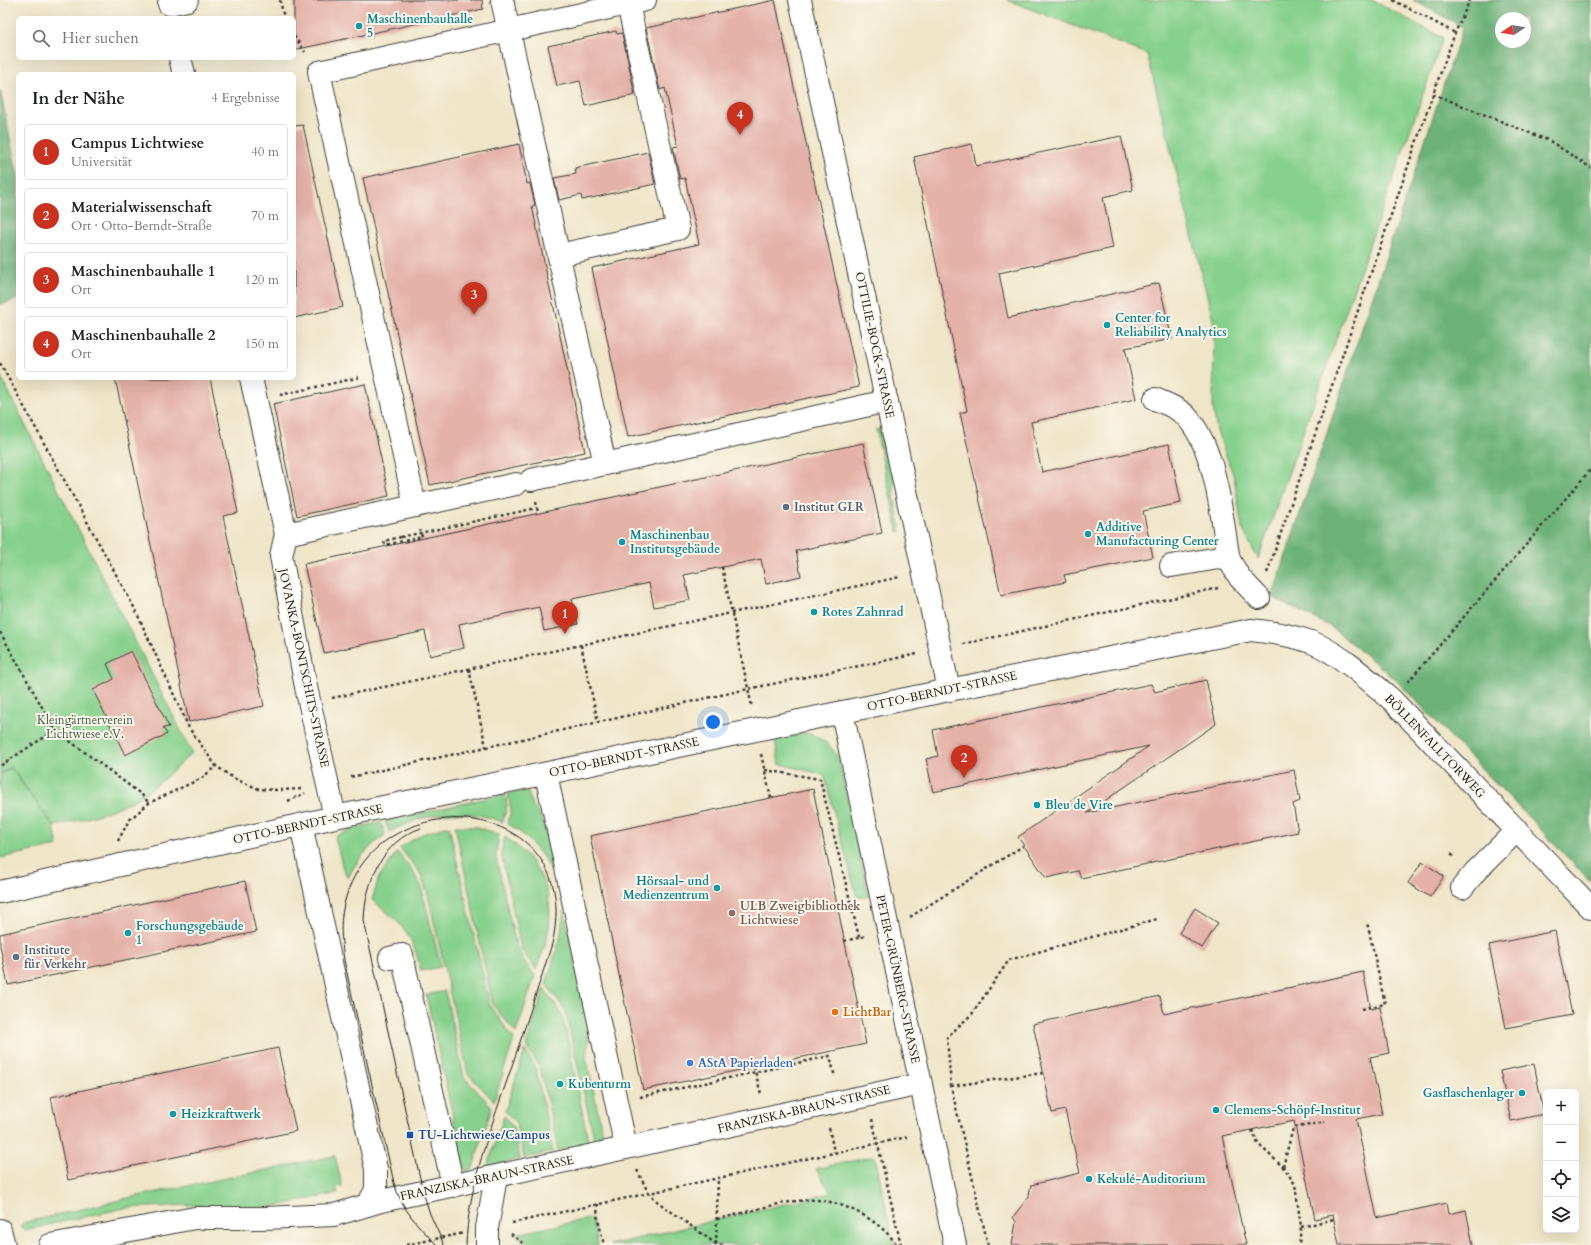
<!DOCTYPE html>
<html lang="de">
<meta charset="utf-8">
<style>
body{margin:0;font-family:Cardo,serif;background:#f6f6f6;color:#202124}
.controls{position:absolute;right:12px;bottom:12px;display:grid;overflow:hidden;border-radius:6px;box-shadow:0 4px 16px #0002}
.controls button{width:36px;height:36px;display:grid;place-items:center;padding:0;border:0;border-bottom:1px solid #e0e0e0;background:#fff;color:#202124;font:20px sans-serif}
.compass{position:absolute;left:1495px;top:12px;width:36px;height:36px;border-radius:50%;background:#fff;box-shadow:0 4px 16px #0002;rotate:258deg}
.you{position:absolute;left:713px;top:722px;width:14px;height:14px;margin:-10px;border:3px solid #fff;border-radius:50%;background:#1a73e8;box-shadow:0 0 0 6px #1a73e833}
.badge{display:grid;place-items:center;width:26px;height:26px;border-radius:50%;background:#c8321e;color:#fff;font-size:13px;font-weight:700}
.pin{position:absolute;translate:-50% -33px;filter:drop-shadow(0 1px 2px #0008)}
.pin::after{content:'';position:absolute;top:21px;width:14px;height:12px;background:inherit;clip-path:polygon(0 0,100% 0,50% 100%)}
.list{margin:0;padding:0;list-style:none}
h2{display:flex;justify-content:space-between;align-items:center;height:52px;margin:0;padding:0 16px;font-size:17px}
h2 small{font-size:13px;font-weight:400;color:#757577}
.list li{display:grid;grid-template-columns:26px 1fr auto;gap:12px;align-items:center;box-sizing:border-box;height:56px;margin:0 8px 8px;padding:0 8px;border:1px solid #e0e0e0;border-radius:6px}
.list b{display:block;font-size:15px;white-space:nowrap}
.list p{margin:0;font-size:13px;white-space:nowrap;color:#757577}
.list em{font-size:13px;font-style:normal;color:#757577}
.icon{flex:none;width:22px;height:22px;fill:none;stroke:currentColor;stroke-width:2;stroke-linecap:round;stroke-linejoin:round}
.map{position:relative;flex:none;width:1591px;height:1245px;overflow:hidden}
.search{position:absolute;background:#fff;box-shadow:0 4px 16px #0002;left:16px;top:16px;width:280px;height:44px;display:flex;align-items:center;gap:10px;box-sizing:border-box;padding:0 14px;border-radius:6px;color:#757577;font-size:15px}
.panel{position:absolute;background:#fff;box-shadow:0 4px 16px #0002;left:16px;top:72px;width:280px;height:308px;border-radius:6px}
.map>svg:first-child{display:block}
.green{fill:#85d08c;stroke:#507654}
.forest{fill:#6cb278;stroke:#44674a;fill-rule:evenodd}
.building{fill:#e4b1a7}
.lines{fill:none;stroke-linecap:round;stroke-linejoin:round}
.minor-casing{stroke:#3c3a36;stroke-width:24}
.path{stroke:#3c3a36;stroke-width:2.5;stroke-dasharray:3 3;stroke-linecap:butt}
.minor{stroke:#fff;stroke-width:22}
.tram{stroke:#1c1c1c;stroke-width:1}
.path-bridge{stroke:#3c3a36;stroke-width:2.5;stroke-dasharray:3 3;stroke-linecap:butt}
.culture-dot{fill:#0f9aa8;stroke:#fbf7ec;stroke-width:1.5}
.service-dot{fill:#5c6f8a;stroke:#fbf7ec;stroke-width:1.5}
.education-dot{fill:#8d6e63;stroke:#fbf7ec;stroke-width:1.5}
.food-dot{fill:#e8710a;stroke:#fbf7ec;stroke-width:1.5}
.shop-dot{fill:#3f7fe0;stroke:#fbf7ec;stroke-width:1.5}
.transit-dot{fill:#1a4fb4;stroke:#fbf7ec;stroke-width:1.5}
.labels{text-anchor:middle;stroke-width:4;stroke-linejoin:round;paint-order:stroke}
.culture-label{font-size:12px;font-weight:bold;fill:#0d838f;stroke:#fbf7ec;text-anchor:start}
.street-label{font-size:12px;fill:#1c1c1c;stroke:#fbf7ec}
.service-label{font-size:12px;font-weight:bold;fill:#4e5e75;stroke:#fbf7ec;text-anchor:start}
.park-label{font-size:12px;fill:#415b43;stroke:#fbf7ec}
.education-label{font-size:12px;font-weight:bold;fill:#785e54;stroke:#fbf7ec;text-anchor:start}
.food-label{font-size:12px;font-weight:bold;fill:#c56008;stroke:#fbf7ec;text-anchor:start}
.shop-label{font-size:12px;font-weight:bold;fill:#366cbe;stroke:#fbf7ec;text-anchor:start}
.transit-label{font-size:12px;font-weight:bold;fill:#164399;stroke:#fbf7ec;text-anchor:start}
</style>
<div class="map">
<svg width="1591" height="1245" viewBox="0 0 1591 1245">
<rect width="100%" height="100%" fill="#fbf7ec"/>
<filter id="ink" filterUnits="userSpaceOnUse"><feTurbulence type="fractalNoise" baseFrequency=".025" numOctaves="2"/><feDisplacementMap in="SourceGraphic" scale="8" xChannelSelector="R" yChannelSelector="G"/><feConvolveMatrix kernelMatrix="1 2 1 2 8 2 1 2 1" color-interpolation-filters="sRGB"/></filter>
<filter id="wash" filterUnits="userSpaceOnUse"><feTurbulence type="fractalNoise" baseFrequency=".012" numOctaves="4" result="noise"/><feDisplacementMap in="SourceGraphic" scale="16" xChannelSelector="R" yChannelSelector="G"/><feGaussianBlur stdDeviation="0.9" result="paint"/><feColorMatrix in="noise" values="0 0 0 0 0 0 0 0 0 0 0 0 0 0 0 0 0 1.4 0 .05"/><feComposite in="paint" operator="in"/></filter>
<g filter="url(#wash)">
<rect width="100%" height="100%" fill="#efe5c8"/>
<g class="green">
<path d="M1007 0H1372L1443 38 1258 559 1242 528 1234 477 1217 431 1213 408 1214 324 1147 54Z"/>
<path d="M0 375 192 753C176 767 159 785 141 796 114 812 85 819 54 826L11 767 0 774Z"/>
<path d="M876 429 883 431 894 476V496L901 531 898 532Z"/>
<path d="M807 733C822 737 829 744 838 757L869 896 857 898 825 778 821 774 779 764 775 740Z"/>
<path d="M11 768 54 827 58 846 0 858V775Z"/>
<path d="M527 790 532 804 544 822 556 878C544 856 530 837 508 824L511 809 508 794Z"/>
<path d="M505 794 507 806 503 822C461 807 429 811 389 832L385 821Z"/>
<path d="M381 822 385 835C368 847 357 860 348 878L343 869 335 837 352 829Z"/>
<path d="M449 826 490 1006 514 1039 494 1101 468 1074 428 895 420 873 400 848 422 834Z"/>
<path d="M455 826 476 827 499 834 496 857 516 946 526 964 535 976 516 1033 493 1005Z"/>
<path d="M505 837C541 862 558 897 546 941 544 951 539 960 536 970L521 949 501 853Z"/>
<path d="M397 852 412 870 421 886 441 967 421 971C412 932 402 924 372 900L379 877Z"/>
<path d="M564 911 590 1030 586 1057 604 1140 595 1143 565 1010 546 984 560 939Z"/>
<path d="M544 989 560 1011 563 1018 589 1144 558 1151 540 1067 526 1046Z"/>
<path d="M445 991 464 1077 492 1107 472 1170 465 1171 426 995Z"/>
<path d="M525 1050 536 1069 553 1152 524 1158 516 1123 505 1111Z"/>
<path d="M504 1116 513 1127 520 1159 487 1167Z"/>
<path d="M335 1156 342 1186 336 1187 338 1193 292 1203 250 1210 192 1205 125 1208 25 1230 21 1226 23 1223 128 1198Z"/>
<path d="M875 1156 894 1245H762L759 1242 754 1245H610L831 1193 816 1169Z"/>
<path d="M592 1218 598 1245H531L518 1236 517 1234Z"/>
</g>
<g class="forest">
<path d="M1413 0H1591V882L1395 679 1331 627 1272 597 1463 27ZM1501 18H1525V42H1501Z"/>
<path d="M0 90 18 176V299L0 305Z"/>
</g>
<g id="blocks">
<g class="building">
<path d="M294 0H482L483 9 294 50Z"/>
<path d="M775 0 859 387 628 437 592 268 699 244 685 178 680 179 673 147 678 146 665 88 660 90 646 28Z"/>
<path d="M616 31 617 34 622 33 635 95 586 106 580 81 557 86 548 46Z"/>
<path d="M303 125 343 307 294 318V126Z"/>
<path d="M1121 136 1133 190 1103 197 1113 248 999 273 1008 318 1159 283 1172 339 1125 348 1136 399 1031 422 1042 472 1169 444 1181 503 1143 511 1153 557 1064 575 1066 582 1001 595 960 413 967 411 914 157 972 144 976 166Z"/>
<path d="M519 144 527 184 530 183 535 205 532 206 585 452 430 485 363 178Z"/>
<path d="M648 152 655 184 582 200 581 195 559 200 554 178 576 174 575 168Z"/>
<path d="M115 378H210L238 513 223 516 264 706 189 722Z"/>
<path d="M365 384 389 496 297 516 273 404Z"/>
<path d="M863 443 882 533 796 551 801 576 766 584 761 559 684 575 690 600 654 607 649 583 572 599 578 624 544 631 539 607 459 624 464 648 430 656 425 631 324 653 304 564Z"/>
<path d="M131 651 169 727 163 728 167 734 125 755 93 690 114 679 107 664Z"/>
<path d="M1206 680 1216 724 1087 813 1294 770 1300 801 1293 804 1298 832 1081 878 1078 871 1046 878 1018 837 1149 746 933 792 926 759 938 756 933 730 1151 684 1155 692Z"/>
<path d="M813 789 866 1044 643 1090 590 836Z"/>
<path d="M1422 862 1444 876 1430 897 1408 883Z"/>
<path d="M245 881 256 932 8 985 0 946V934Z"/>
<path d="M1195 908 1218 923 1202 948 1179 933Z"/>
<path d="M1555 931 1572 1015 1506 1028 1489 945Z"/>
<path d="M1363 972 1371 1009 1380 1007 1389 1053 1370 1057 1382 1114 1356 1119 1377 1218 1447 1203 1449 1214 1466 1210 1473 1245H1339L1333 1215 1315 1219 1294 1121 1222 1136 1246 1245H1012L1016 1222 1013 1217 1029 1196 1031 1185 1080 1173 1065 1110 1052 1113 1033 1024 1160 996 1164 1014Z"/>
<path d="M278 1048 296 1131 68 1180 51 1097Z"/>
<path d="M1534 1064 1544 1114 1511 1121 1500 1071Z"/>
</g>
</g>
</g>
<g filter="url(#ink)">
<use href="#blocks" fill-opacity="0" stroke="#3c3a36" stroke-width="1"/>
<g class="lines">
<defs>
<g id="minor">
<path d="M502 0 605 464 887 401"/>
<path d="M800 0 949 690"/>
<path d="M169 4 187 0"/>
<path d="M180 58 184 74"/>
<path d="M559 255 678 229 628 4"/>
<path d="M251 378 286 534 281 556 306 687 335 817"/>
<path d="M1155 399C1164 403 1177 407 1185 415 1217 448 1221 516 1229 560"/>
<path d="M531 480 605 464"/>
<path d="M415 506 516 484"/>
<path d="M286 534 415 506 319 72 645 0"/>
<path d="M1171 566 1219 558 1229 560 1240 578 1259 598"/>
<path d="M842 712 955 1245"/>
<path d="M546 774 626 1148"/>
<path d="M301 825 376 1169V1190L368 1204"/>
<path d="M1462 888 1475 872 1517 830"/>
<path d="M0 892 335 817 949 690 1251 630C1271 632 1291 635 1311 642 1338 652 1370 681 1392 700L1591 908"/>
<path d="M390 958 402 955 453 1186"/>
<path d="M0 1230 4 1245"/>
<path d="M50 1245 195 1218H264L334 1215 381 1201 921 1084"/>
<path d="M487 1245V1228L496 1177"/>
</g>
</defs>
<use href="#minor" class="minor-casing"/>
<g class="path">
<path d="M280 0 284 18"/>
<path d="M1393 0 1455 33"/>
<path d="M294 36 305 52"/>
<path d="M1433 94 1550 141 1591 168"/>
<path d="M0 363 135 609 189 728 216 766 233 778 259 789 278 790 304 789"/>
<path d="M280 395 361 377"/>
<path d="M536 502 538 513"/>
<path d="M401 537 384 541 385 545 422 537 420 530"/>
<path d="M722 567 752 707"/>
<path d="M1267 573 1433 94 1455 33 1470 0"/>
<path d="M0 632 55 730 0 766"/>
<path d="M963 644 1218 588"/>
<path d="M581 645 598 722"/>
<path d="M469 669 486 747"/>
<path d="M1408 682 1591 469"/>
<path d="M332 698 900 577"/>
<path d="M55 730 142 795 149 803"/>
<path d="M761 754 771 798"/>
<path d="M765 770 820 779 859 937"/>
<path d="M351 777 748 689 917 654"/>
<path d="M288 801 305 793"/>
<path d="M118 841 129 820 149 803 202 778 216 766"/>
<path d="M1451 854 1455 858"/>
<path d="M910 917 1023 846"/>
<path d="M844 941 866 936"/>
<path d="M1362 1009 1385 1004 1367 922"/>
<path d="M754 1067 761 1094"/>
<path d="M951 1086 1043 1073"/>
<path d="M640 1097 830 1056 835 1077"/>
<path d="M872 1119 901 1245"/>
<path d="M829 1128 834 1152"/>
<path d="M1252 1130 1258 1144 1283 1167 1295 1184 1301 1227 1299 1245"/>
<path d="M1283 1167 1293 1128 1325 1122"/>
<path d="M637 1170 648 1192 658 1202 716 1244 725 1245"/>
<path d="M598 1204 597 1215 604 1245"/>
<path d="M717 1219C746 1213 777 1202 807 1200 839 1198 879 1219 897 1245"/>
<path d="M512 1223 907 1137"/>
<path d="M1301 1227 1334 1219"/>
<path d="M511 1234 525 1245"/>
<path d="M716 1244 718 1177"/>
<path d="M406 1245 464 1233"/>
<path d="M988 1245 951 1086 947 1037 972 1014 1009 960 1157 919"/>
</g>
<use href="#minor" class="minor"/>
<g class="tram">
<path d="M421 828C382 841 365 883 364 921L423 1192 430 1214 444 1245"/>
<path d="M437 1245C418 1226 402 1210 394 1183L344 960C342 945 340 930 342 915 362 775 589 790 552 944 536 994 520 1043 503 1092 486 1141 468 1192 466 1245"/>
</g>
<path class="path-bridge" d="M401 537 537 508"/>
</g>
</g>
<g class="culture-dot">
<circle cx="359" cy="26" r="4"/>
<circle cx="1107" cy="325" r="4"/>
<circle cx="1088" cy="534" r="4"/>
<circle cx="622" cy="542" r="4"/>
<circle cx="814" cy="612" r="4"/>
<circle cx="1037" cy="805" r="4"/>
<circle cx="717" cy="888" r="4"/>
<circle cx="128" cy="933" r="4"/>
<circle cx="560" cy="1084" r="4"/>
<circle cx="1522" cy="1093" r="4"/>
<circle cx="1216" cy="1110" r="4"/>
<circle cx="173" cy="1114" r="4"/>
<circle cx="1089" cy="1179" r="4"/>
</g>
<g class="service-dot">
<circle cx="786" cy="507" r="4"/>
<circle cx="16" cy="957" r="4"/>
</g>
<circle class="education-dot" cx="732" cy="913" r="4"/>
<circle class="food-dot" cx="835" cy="1012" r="4"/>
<circle class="shop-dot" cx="690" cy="1063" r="4"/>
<rect class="transit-dot" x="406" y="1131" width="8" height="8" rx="2"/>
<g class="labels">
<g class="culture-label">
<text x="367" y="23">Maschinenbauhalle<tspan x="367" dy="14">5</tspan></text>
<text x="1115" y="322">Center for<tspan x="1115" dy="14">Reliability Analytics</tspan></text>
<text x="1096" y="531">Additive<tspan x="1096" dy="14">Manufacturing Center</tspan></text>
<text x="630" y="539">Maschinenbau<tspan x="630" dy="14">Institutsgebäude</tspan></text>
<text x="822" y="616">Rotes Zahnrad</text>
<text x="1045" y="809">Bleu de Vire</text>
<text x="709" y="885" text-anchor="end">Hörsaal- und<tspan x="709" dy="14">Medienzentrum</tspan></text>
<text x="136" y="930">Forschungsgebäude<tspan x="136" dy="14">1</tspan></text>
<text x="568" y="1088">Kubenturm</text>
<text x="1514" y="1097" text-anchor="end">Gasflaschenlager</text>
<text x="1224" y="1114">Clemens-Schöpf-Institut</text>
<text x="181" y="1118">Heizkraftwerk</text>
<text x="1097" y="1183">Kekulé-Auditorium</text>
</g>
<g class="street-label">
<text transform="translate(875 345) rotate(78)" y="4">OTTILIE-BOCK-STRASSE</text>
<text transform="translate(304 668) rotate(78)" y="4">JOVANKA-BONTSCHITS-STRASSE</text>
<text transform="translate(942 691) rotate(-12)" y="4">OTTO-BERNDT-STRASSE</text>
<text transform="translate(1435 746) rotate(46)" y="4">BÖLLENFALLTORWEG</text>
<text transform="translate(624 757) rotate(-12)" y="4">OTTO-BERNDT-STRASSE</text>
<text transform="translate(308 824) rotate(-12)" y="4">OTTO-BERNDT-STRASSE</text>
<text transform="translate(898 979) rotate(78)" y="4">PETER-GRÜNBERG-STRASSE</text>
<text transform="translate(804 1109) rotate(-13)" y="4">FRANZISKA-BRAUN-STRASSE</text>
<text transform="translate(487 1178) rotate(-12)" y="4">FRANZISKA-BRAUN-STRASSE</text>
</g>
<g class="service-label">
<text x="794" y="511">Institut GLR</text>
<text x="24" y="954">Institute<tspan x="24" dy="14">für Verkehr</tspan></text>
</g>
<g class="park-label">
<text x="85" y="724">Kleingärtnerverein<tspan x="85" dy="14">Lichtwiese e.V.</tspan></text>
</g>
<g class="education-label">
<text x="740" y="910">ULB Zweigbibliothek<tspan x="740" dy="14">Lichtwiese</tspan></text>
</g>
<g class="food-label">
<text x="843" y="1016">LichtBar</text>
</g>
<g class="shop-label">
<text x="698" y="1067">AStA Papierladen</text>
</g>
<g class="transit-label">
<text x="418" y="1139">TU-Lichtwiese/Campus</text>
</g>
</g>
</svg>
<div class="controls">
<button>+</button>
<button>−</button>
<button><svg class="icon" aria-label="locate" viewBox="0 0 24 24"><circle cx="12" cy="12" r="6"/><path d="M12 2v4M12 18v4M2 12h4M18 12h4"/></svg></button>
<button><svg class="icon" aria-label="layers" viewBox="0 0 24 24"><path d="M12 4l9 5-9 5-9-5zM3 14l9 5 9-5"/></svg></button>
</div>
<svg class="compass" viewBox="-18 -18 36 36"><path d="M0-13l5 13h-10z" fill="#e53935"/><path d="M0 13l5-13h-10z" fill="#757577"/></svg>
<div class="you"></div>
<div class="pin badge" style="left:565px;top:634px">1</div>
<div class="pin badge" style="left:964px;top:778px">2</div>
<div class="pin badge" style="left:474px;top:315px">3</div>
<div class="pin badge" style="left:740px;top:135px">4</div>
<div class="search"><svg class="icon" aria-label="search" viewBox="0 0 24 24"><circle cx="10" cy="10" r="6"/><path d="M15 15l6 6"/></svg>Hier suchen</div>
<section class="panel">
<h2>In der Nähe<small>4 Ergebnisse</small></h2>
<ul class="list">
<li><span class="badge">1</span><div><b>Campus Lichtwiese</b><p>Universität</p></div><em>40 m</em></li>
<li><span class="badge">2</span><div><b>Materialwissenschaft</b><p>Ort · Otto-Berndt-Straße</p></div><em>70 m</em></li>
<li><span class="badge">3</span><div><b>Maschinenbauhalle 1</b><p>Ort</p></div><em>120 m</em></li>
<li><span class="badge">4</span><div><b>Maschinenbauhalle 2</b><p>Ort</p></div><em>150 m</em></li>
</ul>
</section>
</div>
